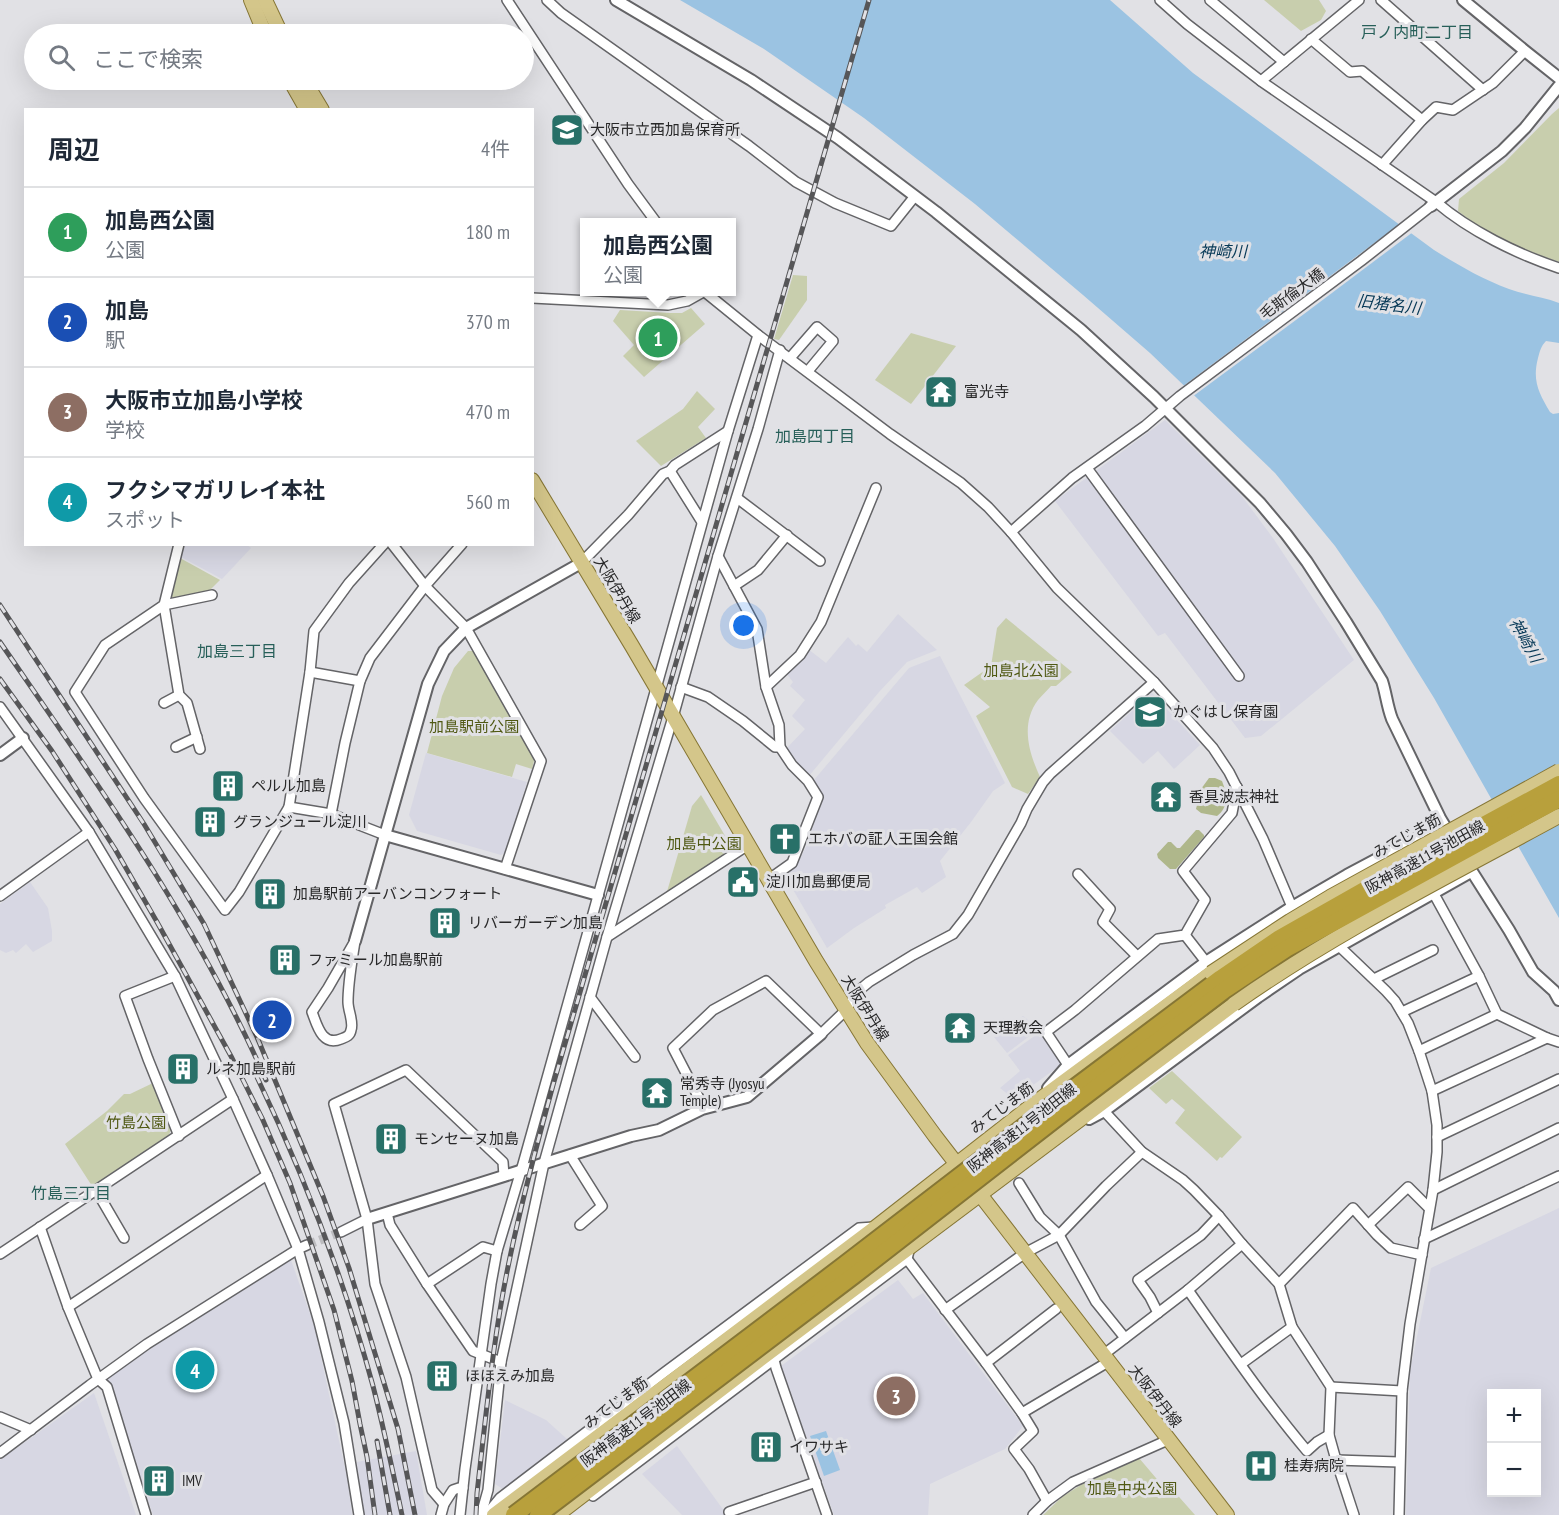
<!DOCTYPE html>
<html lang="ja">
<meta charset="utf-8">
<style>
body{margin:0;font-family:"PT Sans Narrow","Noto Sans JP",sans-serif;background:#f2f2f3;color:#1f2937}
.controls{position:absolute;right:18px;bottom:18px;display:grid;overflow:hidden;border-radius:0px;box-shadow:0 6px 24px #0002}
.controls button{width:54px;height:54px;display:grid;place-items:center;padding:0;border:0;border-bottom:2px solid #e0e1e3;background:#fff;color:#1f2937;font:30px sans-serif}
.you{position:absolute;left:744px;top:626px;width:21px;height:21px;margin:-15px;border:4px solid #fff;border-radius:50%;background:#1a73e8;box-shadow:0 0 0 9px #1a73e833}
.badge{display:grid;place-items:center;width:39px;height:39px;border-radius:50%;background:#0b8043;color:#fff;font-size:20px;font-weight:700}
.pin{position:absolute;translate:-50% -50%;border:3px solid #fff;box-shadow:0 2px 6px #0006}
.popup{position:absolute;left:580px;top:218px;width:156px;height:78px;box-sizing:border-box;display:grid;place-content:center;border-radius:0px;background:#fff;filter:drop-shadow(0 2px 4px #0005);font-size:20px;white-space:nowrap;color:#747a83}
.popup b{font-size:22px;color:#1f2937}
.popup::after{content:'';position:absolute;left:50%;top:100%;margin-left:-12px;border:12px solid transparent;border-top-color:#fff}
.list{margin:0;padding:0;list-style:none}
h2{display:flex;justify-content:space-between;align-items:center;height:78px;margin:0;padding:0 24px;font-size:26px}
h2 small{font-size:20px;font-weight:400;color:#747a83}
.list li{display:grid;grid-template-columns:39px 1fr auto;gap:18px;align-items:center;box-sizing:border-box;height:90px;padding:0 24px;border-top:2px solid #e0e1e3}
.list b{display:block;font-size:22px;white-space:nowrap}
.list p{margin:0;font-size:20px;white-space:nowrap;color:#747a83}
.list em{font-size:20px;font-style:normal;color:#747a83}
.icon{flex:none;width:33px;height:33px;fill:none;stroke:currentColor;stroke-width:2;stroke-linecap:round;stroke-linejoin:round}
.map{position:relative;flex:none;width:1559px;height:1515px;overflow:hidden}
.search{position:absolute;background:#fff;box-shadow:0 6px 24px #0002;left:24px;top:24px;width:510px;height:66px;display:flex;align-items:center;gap:15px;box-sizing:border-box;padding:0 21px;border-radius:33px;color:#747a83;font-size:22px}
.panel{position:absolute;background:#fff;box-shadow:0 6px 24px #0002;left:24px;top:108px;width:510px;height:438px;border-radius:0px}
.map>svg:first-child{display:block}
.built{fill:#d7d7e3;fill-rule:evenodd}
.green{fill:#c8cead}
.forest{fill:#afb78b}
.water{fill:#9bc3e2}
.pier{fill:#e1e1e5}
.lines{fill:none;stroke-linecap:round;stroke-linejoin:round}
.minor-tunnel{stroke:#bcbcbf;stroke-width:9;stroke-dasharray:9 4.5;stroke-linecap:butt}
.minor-casing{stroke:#646467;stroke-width:12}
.tertiary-casing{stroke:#646467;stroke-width:14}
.primary-casing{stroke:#867635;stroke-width:16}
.minor{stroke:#fff;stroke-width:9}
.tertiary{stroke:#fff;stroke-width:10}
.primary{stroke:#d4c68a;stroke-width:14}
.rail-casing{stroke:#565658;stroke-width:5}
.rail{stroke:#e1e1e5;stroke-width:3;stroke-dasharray:9;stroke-linecap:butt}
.primary-bridge-casing{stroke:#867635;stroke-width:16;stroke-linecap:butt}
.motorway-bridge-casing{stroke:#867635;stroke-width:20;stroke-linecap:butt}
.primary-bridge{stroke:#d4c68a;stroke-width:14}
.motorway-bridge{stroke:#b8a03c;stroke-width:16}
.labels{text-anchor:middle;stroke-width:6;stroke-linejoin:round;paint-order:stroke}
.poi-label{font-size:15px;fill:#282829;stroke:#e1e1e5;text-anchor:start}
.street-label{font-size:15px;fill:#282829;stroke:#e1e1e5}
.park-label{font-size:15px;fill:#505913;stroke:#e1e1e5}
.neighbourhood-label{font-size:16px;fill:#275f59;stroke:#e1e1e5}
.water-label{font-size:16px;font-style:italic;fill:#063856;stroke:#e1e1e5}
</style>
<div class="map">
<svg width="1559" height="1515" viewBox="0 0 1559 1515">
<rect width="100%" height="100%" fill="#e1e1e5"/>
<g class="built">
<path d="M1165 420 1241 495 1273 538 1354 660 1261 736 1245 738 1165 633 1158 636 1055 501Z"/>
<path d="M185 545H247L251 548 222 579 181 557Z"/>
<path d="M898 614 937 650 907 662 879 692 808 777 786 749 805 729 792 716 805 700 790 686 793 682 786 673 808 649 826 663 848 637 856 646 858 644 867 652Z"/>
<path d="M940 656 1005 783 993 791 971 822 940 861 946 877 922 893 917 887 885 905 886 908 854 928 827 948 784 874 796 866 807 845 823 796 814 780 909 668Z"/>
<path d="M1152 693 1200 745 1174 769 1158 751 1143 764 1110 731Z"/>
<path d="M426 753 527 782 506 852 501 855 417 831 409 815Z"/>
<path d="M30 882 48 908 52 931V941L33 952 26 944 16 953 13 950 6 953 0 950V904Z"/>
<path d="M1023 1016 1039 1029 1007 1053 994 1037Z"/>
<path d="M1040 1032 1062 1064 1014 1099 1000 1088 1020 1071 1008 1055Z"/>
<path d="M1559 1208V1515H1406L1410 1371 1431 1268ZM1492 1394H1536V1492H1492Z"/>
<path d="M291 1260 314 1325 348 1482 352 1515H153L106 1376Z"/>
<path d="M898 1280 913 1299 923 1293 1023 1426 1005 1449 930 1484 928 1515H834L781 1366Z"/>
<path d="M94 1393 136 1515H0V1460Z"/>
<path d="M505 1400 546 1420 567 1439 503 1489 495 1484Z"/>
<path d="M677 1446 727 1515H682L642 1474Z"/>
<path d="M416 1451 427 1515H364L357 1462Z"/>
</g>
<g class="green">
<path d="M1264 0H1319L1326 11 1321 20 1301 31Z"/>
<path d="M1559 108V262C1523 250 1487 235 1458 211L1459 199 1504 163 1552 114Z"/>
<path d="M793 275 807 276V300L779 340 774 339Z"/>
<path d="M691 308 705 324 644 377 623 356 634 345 613 321 620 310 670 313H682Z"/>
<path d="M911 333 956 346 911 404 875 380Z"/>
<path d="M697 391 715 409 698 427 706 438 661 466 636 441 683 409Z"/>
<path d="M180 558 220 580 209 591 171 598Z"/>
<path d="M1006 618 1072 672 1056 686H1051C1047 691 1042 695 1038 700 1020 724 1029 753 1040 777L1028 794 1012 787 976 716 990 707 964 685 991 666 997 628Z"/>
<path d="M468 651H474L534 755V761L532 769 516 764 512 777 427 753 442 696 454 668Z"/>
<path d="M701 795 734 851 666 895 692 806Z"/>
<path d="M1172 1071 1242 1137 1222 1158 1220 1157 1217 1161 1175 1123 1185 1110 1172 1099 1166 1104 1149 1088Z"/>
<path d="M153 1083 171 1130 168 1137 92 1186 65 1144 107 1111 124 1094H130Z"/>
<path d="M1139 1458 1167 1491 1172 1489 1195 1515H1043L1063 1496 1081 1485Z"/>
</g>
<g class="forest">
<path d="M1209 778H1215L1222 781C1227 794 1229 807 1217 816L1201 813 1196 809 1201 789Z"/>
<path d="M1196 830H1199L1204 835V837L1176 869H1170L1158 858 1157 854 1168 842H1171L1177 848H1180Z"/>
</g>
<g class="water">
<path d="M680 0H1110L1193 73 1434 250C1458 265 1482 279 1509 289 1525 295 1543 297 1559 303V343L1546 341C1541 346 1540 351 1538 358 1532 381 1539 393 1550 412L1553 414 1559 413V918L1434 698 1380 611 1335 546 1275 473 1150 353 1083 295 975 204 864 118 764 49Z"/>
<path d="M826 1431 840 1470 824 1476 810 1436Z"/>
</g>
<path class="pier" d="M1401 223 1413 232 1304 314 1192 397 1182 387Z"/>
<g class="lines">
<path class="minor-tunnel" d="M307 1245 341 1232"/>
<defs>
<g id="minor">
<path d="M507 0 628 184 656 222"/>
<path d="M547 0 561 13 749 146 796 182 835 203 891 226 915 196"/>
<path d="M1160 0 1187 24 1261 81 1436 202C1470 231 1517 254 1559 268"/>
<path d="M1210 0 1284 62"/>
<path d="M1381 0 1483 90"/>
<path d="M1311 39 1350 72 1362 71 1422 120"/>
<path d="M1261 81 1359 0"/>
<path d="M1382 165 1422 120 1436 107 1453 110 1493 83 1525 51"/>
<path d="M705 292 758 335 890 434 961 483 988 507 1011 532 1057 588 1154 682 1213 748 1229 772 1263 839 1292 907"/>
<path d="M532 298 668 305 687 301 703 292"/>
<path d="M790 358 817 327 833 341 808 371"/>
<path d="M1087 468 1239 676"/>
<path d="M670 471 702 522"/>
<path d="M737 498 820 561"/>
<path d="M1011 532 1072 478 1145 426 1180 396 1361 261 1431 206"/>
<path d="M179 544 164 605 105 645 75 692 144 798 225 910 239 892 289 807 331 814 385 835"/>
<path d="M392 544 425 586 466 628 541 761 505 869"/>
<path d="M718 556 757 629 766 687 779 725 780 747 792 765 808 781 818 797 792 863 768 880"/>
<path d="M581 563 628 515 663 474 670 471 675 465 728 431"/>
<path d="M734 586 758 570 787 535"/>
<path d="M310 672 360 681"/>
<path d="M681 687 708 697 743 721 775 747H780"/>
<path d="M766 687 800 655 821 622 876 488"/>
<path d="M164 703 179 695"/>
<path d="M0 707 89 832 175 976 233 1099 267 1175 298 1249 319 1322 344 1423 359 1515"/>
<path d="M176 747 197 737"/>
<path d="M200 749 187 703 179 695 164 605 212 595"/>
<path d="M289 807 310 672 314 631 349 583 384 544"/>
<path d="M331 814 345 743 360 681 370 658 425 586 462 544"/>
<path d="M1078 874 1110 909 1103 922 1137 956"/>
<path d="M1434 894 1479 976 1497 1014 1547 1038 1559 1042"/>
<path d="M0 896 89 832"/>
<path d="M1185 935 1206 962"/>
<path d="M607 937 748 845"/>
<path d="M355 941C352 961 348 982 348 1002 348 1011 354 1022 351 1030 350 1036 346 1037 341 1039 322 1047 317 1025 312 1012L328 988Z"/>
<path d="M1340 947 1386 991 1395 1001 1408 1023 1419 1051 1432 1091 1437 1125V1152L1433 1190 1410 1324 1402 1391 1399 1515"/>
<path d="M175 976 125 996 148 1059 179 1136"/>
<path d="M1374 979 1433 950"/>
<path d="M590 997 635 1057"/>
<path d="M1402 1012 1479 976"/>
<path d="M1419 1051 1497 1014"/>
<path d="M1068 1065 1046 1032 1075 1010 1158 939 1185 935 1205 900 1183 871 1232 813 1237 787"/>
<path d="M1432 1091 1547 1038"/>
<path d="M702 1109 701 1102 673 1048 713 1010 766 981 821 1034 846 1010 857 992 869 982 913 955 953 934 968 915 1021 823 1027 809 1043 782 1050 774 1154 682"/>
<path d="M1104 1111 1142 1152 1183 1180 1194 1190 1219 1216 1242 1244 1279 1284 1292 1327 1331 1387 1329 1435 1336 1460 1354 1515"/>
<path d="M1437 1137 1559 1079"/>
<path d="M570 1155 602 1206 580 1225"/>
<path d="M1019 1183 1040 1217 1059 1235 1096 1302 1125 1338"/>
<path d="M96 1190 124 1238"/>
<path d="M1433 1190 1559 1128"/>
<path d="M387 1213 390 1225 427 1284 473 1351 501 1362"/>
<path d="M1368 1225 1408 1187 1429 1208"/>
<path d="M40 1227 68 1307 95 1372 98 1379 107 1387 146 1515"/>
<path d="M341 1232 367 1219"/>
<path d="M1424 1239 1559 1176"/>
<path d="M0 1254 233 1099"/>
<path d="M907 1259 986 1363 1022 1413 1033 1431 1014 1449 1029 1469 1047 1501"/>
<path d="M427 1284 483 1247 497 1251"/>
<path d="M1279 1284 1353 1208 1377 1235 1391 1248 1422 1255"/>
<path d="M1188 1290C1226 1344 1264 1400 1307 1451L1317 1442 1329 1435"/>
<path d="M68 1307 267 1175"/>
<path d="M945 1310 1025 1253 1059 1235 1106 1186 1142 1152"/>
<path d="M1158 1313 1150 1297 1138 1280 1201 1235 1219 1216"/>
<path d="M1103 1355 1188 1290 1242 1244"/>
<path d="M774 1360 776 1368 827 1515"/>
<path d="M986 1363 1056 1309"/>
<path d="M1241 1364 1292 1327"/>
<path d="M1331 1387 1402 1391"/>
<path d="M1022 1413 1108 1362"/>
<path d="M0 1417 31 1430"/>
<path d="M0 1453 90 1385 147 1344 298 1249 307 1245"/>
<path d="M1336 1460 1399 1462"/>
<path d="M593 1496 907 1259 910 1247"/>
<path d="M444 1504 432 1490 406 1377 375 1284 367 1219 334 1104 406 1070 503 1162 504 1176"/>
<path d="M729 1512 816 1482"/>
<path d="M441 1515 444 1504 453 1490 459 1488H463"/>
<path d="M460 1515 465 1469 491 1284 497 1251 523 1164 728 431 758 335"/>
<path d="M481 1515 488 1490 501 1362 544 1163 607 937 673 717 718 556 758 429 780 350"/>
<path d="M486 1515 500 1498 665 1372 859 1228 874 1227"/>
<path d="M1033 1515 1047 1501 1073 1482 1168 1440"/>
</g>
<g id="tertiary">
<path d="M616 0 751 80 838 138 936 212 1081 330 1154 397 1260 503 1286 534 1307 562 1346 622 1382 681C1386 693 1387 706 1392 719L1440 818 1452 838"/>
<path d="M1463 0 1525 51 1559 78"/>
<path d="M1431 206 1502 151 1525 128 1559 86"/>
<path d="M0 755 23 738"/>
<path d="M385 835 598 895"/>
<path d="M1464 859 1509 930 1533 972 1554 991 1559 1000"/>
<path d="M355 941 428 684 444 651 466 628 581 563"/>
<path d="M1048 1088 1068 1065 1206 962 1292 907 1347 875 1443 824"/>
<path d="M1089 1119 1104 1111 1258 997 1299 969 1471 872"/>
<path d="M367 1219 631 1136 659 1130 702 1109 747 1097 821 1034"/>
</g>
<g id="primary">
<path d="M251 0 265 34"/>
<path d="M265 0 281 34"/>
<path d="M290 80 307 110"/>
<path d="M304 80 322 110"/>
<path d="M532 480 632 646 816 961 867 1043 935 1136 1227 1515"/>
<path d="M494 1515 876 1227 1031 1106 1211 973"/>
<path d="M557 1515 762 1358 1234 1004"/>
</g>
</defs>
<use href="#minor" class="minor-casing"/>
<use href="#tertiary" class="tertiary-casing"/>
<use href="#primary" class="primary-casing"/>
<use href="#minor" class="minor"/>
<use href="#tertiary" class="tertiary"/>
<use href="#primary" class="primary"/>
<defs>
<g id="rail">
<path d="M0 605 144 824 204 924 257 1037 323 1196 349 1268 398 1429 415 1515"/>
<path d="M0 642C97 783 197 923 266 1080"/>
<path d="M0 679 52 751 115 849 157 922 232 1058 262 1118 290 1183 334 1310 352 1381 360 1424 367 1457 375 1515"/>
<path d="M256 1075C304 1175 344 1279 373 1386 384 1429 393 1472 402 1515"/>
<path d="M377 1441 390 1515"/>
<path d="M476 1515 477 1493C486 1416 493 1338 509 1262 521 1203 537 1144 553 1085L869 0"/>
</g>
</defs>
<use href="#rail" class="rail-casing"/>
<use href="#rail" class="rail"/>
<defs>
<g id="primary-bridge">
<path d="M1211 973 1290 921 1330 897 1559 771"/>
<path d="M1234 1004C1336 932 1449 876 1559 816"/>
</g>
<g id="motorway-bridge">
<path d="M514 1515 843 1266 1069 1092 1221 978 1278 939 1375 884 1559 784"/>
<path d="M538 1515 853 1276 1077 1102 1226 989 1286 949 1559 799"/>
</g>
</defs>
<use href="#primary-bridge" class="primary-bridge-casing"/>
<use href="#motorway-bridge" class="motorway-bridge-casing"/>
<use href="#primary-bridge" class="primary-bridge"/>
<use href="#motorway-bridge" class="motorway-bridge"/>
</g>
<defs>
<symbol id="school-square" viewBox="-11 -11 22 22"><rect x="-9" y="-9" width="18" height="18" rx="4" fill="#287068" stroke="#e1e1e5"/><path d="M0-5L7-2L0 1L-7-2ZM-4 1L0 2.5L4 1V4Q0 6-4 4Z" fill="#fff"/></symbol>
<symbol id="temple-square" viewBox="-11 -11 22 22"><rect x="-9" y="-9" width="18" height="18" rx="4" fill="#287068" stroke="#e1e1e5"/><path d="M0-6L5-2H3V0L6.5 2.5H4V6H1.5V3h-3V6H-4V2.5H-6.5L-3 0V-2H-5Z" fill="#fff"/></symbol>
<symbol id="building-square" viewBox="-11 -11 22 22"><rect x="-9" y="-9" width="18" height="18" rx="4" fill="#287068" stroke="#e1e1e5"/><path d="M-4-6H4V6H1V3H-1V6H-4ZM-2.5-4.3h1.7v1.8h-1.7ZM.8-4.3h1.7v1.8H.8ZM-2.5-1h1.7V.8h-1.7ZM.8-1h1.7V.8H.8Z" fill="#fff"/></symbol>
<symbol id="church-square" viewBox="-11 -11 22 22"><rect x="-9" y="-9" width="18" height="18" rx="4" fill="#287068" stroke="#e1e1e5"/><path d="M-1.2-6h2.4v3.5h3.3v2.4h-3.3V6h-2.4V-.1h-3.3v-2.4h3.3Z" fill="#fff"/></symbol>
<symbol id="civic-square" viewBox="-11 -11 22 22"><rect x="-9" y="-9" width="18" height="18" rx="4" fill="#287068" stroke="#e1e1e5"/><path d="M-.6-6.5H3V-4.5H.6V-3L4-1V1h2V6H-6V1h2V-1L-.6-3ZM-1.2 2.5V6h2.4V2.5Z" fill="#fff"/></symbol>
<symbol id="hospital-square" viewBox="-11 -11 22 22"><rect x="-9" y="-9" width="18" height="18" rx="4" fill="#287068" stroke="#e1e1e5"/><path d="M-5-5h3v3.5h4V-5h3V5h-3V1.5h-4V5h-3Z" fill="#fff"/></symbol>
</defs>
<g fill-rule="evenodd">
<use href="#school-square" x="548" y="111" width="38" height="38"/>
<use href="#temple-square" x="922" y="373" width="38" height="38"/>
<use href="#school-square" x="1131" y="693" width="38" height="38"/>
<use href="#building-square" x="209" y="767" width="38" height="38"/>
<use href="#temple-square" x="1147" y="778" width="38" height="38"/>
<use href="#building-square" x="191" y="803" width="38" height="38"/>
<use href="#church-square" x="766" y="820" width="38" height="38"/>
<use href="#civic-square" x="724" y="863" width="38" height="38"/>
<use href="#building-square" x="251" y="875" width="38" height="38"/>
<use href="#building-square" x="426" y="904" width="38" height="38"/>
<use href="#building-square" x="266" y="941" width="38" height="38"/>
<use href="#temple-square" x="941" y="1009" width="38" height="38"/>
<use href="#building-square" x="164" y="1050" width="38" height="38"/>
<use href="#temple-square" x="638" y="1074" width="38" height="38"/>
<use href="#building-square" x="372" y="1120" width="38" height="38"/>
<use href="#building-square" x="423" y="1357" width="38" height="38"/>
<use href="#building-square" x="747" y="1428" width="38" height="38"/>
<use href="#hospital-square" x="1242" y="1447" width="38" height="38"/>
<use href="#building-square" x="140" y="1462" width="38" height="38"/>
</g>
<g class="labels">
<g class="poi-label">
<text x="590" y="135">大阪市立西加島保育所</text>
<text x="964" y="397">富光寺</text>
<text x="1173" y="717">かぐはし保育園</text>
<text x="251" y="791">ペルル加島</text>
<text x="1189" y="802">香具波志神社</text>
<text x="233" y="827">グランジュール淀川</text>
<text x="808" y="844">エホバの証人王国会館</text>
<text x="766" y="887">淀川加島郵便局</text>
<text x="293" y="899">加島駅前アーバンコンフォート</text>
<text x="468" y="928">リバーガーデン加島</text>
<text x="308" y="965">ファミール加島駅前</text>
<text x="983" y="1033">天理教会</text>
<text x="206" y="1074">ルネ加島駅前</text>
<text x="680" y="1089">常秀寺 (Jyosyu<tspan x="680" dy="17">Temple)</tspan></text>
<text x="414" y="1144">モンセーヌ加島</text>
<text x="465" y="1381">ほほえみ加島</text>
<text x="789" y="1452">イワサキ</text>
<text x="1284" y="1471">桂寿病院</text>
<text x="182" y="1486">IMV</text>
</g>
<g class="street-label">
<text transform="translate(1292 294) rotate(-36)" y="5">毛斯倫大橋</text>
<text transform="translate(617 590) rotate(59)" y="5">大阪伊丹線</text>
<text transform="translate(1407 836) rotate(-29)" y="5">みてじま筋</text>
<text transform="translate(1425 857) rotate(-29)" y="5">阪神高速11号池田線</text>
<text transform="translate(865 1008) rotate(58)" y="5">大阪伊丹線</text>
<text transform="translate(1002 1108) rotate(-37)" y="5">みてじま筋</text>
<text transform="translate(1022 1128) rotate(-38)" y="5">阪神高速11号池田線</text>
<text transform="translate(1155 1396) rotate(52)" y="5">大阪伊丹線</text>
<text transform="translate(616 1403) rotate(-37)" y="5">みてじま筋</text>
<text transform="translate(636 1423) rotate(-37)" y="5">阪神高速11号池田線</text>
</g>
<g class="park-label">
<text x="1021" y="676">加島北公園</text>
<text x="474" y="732">加島駅前公園</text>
<text x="704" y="849">加島中公園</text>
<text x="136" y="1128">竹島公園</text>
<text x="1132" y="1494">加島中央公園</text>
</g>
<g class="neighbourhood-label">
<text x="1417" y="38">戸ノ内町二丁目</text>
<text x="815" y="442">加島四丁目</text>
<text x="237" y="657">加島三丁目</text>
<text x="71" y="1199">竹島三丁目</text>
</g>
<g class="water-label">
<text x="1223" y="257">神崎川</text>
<text transform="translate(1389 304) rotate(7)" y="6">旧猪名川</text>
<text transform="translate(1526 640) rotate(61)" y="6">神崎川</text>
</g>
</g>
</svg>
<div class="controls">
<button>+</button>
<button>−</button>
</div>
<div class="you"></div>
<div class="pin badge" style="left:658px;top:338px;background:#2e9e5b">1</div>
<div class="popup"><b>加島西公園</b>公園</div>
<div class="pin badge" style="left:272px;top:1020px;background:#1a4fb4">2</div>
<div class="pin badge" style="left:896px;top:1396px;background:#8d6e63">3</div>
<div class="pin badge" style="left:195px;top:1370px;background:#0f9aa8">4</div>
<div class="search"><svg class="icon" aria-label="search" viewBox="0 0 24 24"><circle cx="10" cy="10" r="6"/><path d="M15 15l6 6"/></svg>ここで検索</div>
<section class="panel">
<h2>周辺<small>4件</small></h2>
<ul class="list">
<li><span class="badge" style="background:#2e9e5b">1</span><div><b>加島西公園</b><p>公園</p></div><em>180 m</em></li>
<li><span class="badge" style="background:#1a4fb4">2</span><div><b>加島</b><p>駅</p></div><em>370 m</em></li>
<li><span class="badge" style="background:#8d6e63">3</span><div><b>大阪市立加島小学校</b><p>学校</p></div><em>470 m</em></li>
<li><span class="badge" style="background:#0f9aa8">4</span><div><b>フクシマガリレイ本社</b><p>スポット</p></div><em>560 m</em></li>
</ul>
</section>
</div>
